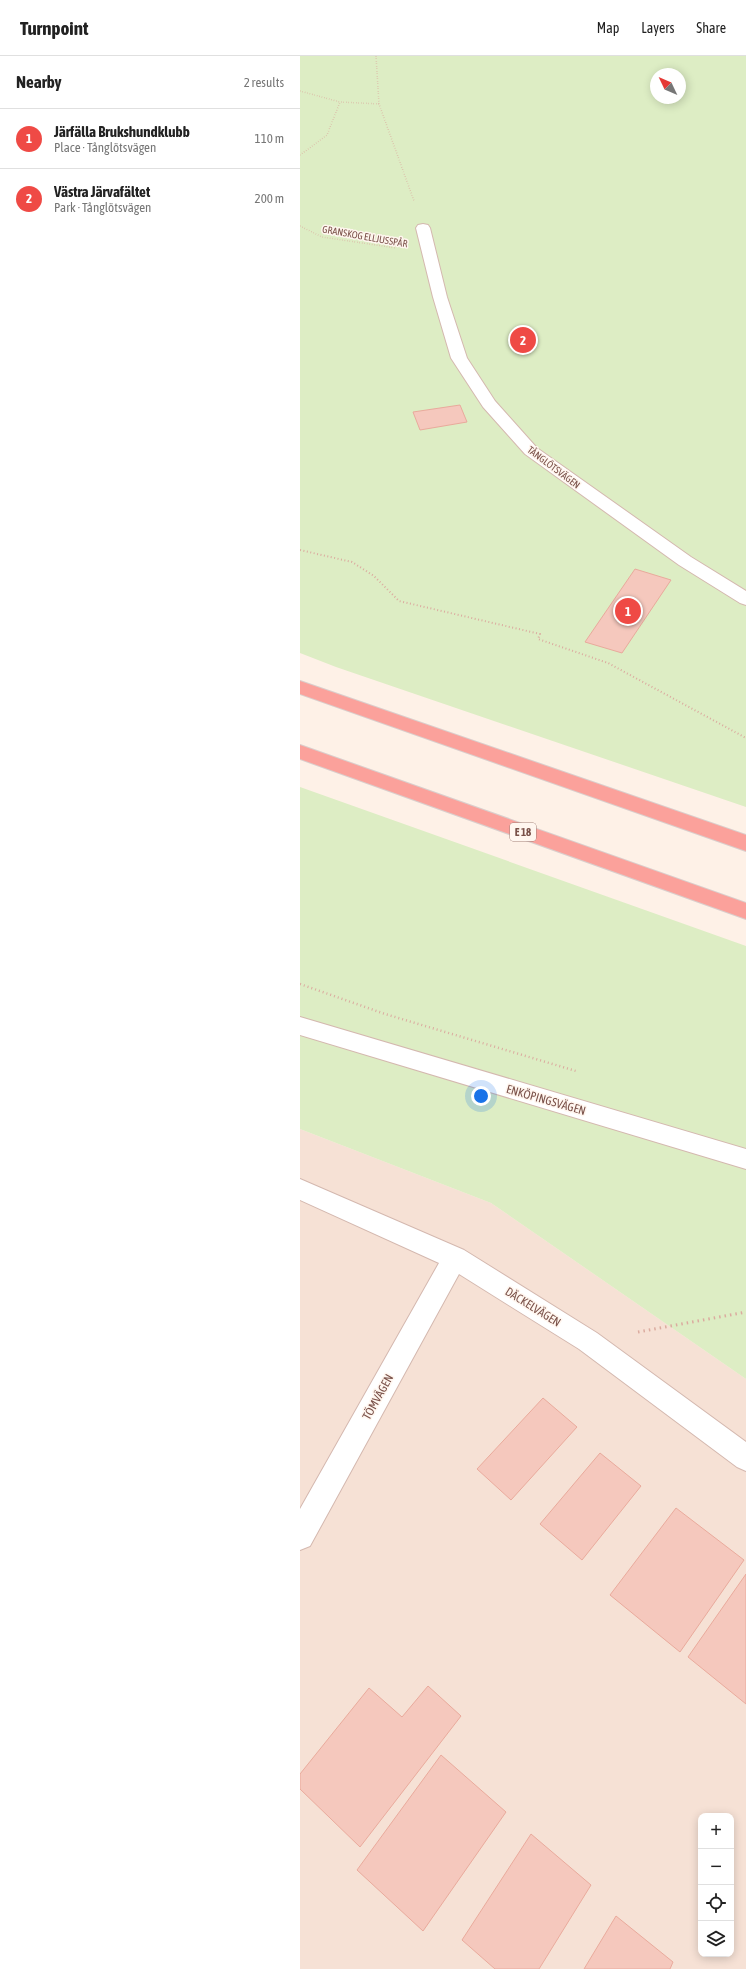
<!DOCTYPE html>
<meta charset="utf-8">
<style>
body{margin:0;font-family:"Asap Condensed",sans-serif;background:#f2f2f2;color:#222}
.controls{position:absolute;right:12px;bottom:12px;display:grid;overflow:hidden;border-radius:8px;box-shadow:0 2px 10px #0003}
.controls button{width:36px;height:36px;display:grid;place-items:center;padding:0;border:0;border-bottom:1px solid #e0e0e0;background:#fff;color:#222;font:20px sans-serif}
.compass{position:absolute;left:350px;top:12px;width:36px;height:36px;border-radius:50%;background:#fff;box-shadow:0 2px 10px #0003;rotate:314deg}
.you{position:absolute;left:181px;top:1040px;width:14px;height:14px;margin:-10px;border:3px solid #fff;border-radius:50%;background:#1a73e8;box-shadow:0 0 0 6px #1a73e833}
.badge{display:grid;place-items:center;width:26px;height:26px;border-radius:50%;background:#ef4a45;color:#fff;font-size:13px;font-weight:700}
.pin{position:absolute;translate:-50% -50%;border:2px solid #fff;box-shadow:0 1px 4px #0006}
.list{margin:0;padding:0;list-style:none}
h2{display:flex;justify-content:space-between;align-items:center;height:52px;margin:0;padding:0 16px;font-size:17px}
h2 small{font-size:13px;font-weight:400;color:#767676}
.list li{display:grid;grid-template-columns:26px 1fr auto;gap:12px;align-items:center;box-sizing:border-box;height:60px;padding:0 16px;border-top:1px solid #e0e0e0}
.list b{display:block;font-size:15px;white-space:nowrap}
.list p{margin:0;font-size:13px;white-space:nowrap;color:#767676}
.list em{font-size:13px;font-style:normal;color:#767676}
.icon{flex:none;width:22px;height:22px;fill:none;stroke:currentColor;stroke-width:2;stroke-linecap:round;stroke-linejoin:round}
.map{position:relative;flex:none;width:446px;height:1913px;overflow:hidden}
header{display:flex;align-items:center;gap:24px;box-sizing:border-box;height:56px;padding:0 20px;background:#fff;border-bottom:1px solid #e0e0e0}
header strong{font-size:19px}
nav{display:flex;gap:22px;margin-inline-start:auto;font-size:14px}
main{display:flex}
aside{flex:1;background:#fff}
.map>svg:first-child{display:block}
.residential{fill:#f6e1d5;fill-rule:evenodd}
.green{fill:#ddedc4;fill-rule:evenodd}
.building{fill:#f5c8bd;stroke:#e9aa9c}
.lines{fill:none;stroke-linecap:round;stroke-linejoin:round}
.minor-casing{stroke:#d4b8af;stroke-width:2}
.highway-casing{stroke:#dacecc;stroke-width:2}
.path-far3{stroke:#dbab9f;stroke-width:1.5;stroke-dasharray:0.5 2;stroke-linecap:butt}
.path-far2{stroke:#dbab9f;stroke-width:2;stroke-dasharray:1 2.5;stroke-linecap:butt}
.path-far1{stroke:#dbab9f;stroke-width:2.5;stroke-dasharray:1 3;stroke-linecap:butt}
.path{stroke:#dbab9f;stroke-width:3;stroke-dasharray:1.5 4;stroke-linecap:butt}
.minor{fill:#fff;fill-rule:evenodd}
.highway{fill:#fba19b;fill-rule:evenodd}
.labels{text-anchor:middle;stroke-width:3;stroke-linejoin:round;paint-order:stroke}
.far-street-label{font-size:10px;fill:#7a5149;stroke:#fff6ef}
.shield{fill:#fff6ef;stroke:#a2827b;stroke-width:1}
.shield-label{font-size:11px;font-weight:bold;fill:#7a5149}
.street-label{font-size:12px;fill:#7a5149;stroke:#fff6ef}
</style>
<header>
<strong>Turnpoint</strong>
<nav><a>Map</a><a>Layers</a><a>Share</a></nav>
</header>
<main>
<aside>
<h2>Nearby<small>2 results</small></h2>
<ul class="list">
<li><span class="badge">1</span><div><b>Järfälla Brukshundklubb</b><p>Place · Tånglötsvägen</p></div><em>110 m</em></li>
<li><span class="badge">2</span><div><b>Västra Järvafältet</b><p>Park · Tånglötsvägen</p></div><em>200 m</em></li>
</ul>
</aside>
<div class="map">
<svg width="446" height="1913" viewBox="0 0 446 1913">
<rect width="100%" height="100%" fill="#fef1e7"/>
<path class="residential" d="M0 1073 191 1147 446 1323V1913H0ZM401 1760H431V1898H401Z"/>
<g class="green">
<path d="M0 0H446V751L36 611 0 597ZM356 18H380V42H356Z"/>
<path d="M0 731 446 890V1323L191 1147 0 1073Z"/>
</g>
<g class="building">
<path d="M160 349 167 366 120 374 113 356Z"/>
<path d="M335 513 371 524 322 597 285 586Z"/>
<path d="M243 1342 277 1371 211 1444 177 1413Z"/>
<path d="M300 1397 341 1430 282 1504 240 1468Z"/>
<path d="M376 1452 444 1504 380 1596 310 1539Z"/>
<path d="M446 1518V1648L388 1601Z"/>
<path d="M128 1630 161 1660 60 1791 0 1733V1718L69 1632 102 1661Z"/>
<path d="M141 1699 206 1756 123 1875 57 1814Z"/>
<path d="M231 1778 291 1829 239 1913H195L162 1884Z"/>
<path d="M316 1860 373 1906 370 1913H284Z"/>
</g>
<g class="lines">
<defs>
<g id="minor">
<path d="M123 168 128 169 130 172 147 241 167 302 195 345 237 392 391 501 446 535V549L440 547 379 509 225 398 183 351 151 302 133 241 116 172 118 169Z"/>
<path d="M0 961 446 1093V1113L0 979Z"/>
<path d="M0 1123 164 1194 297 1277 446 1386V1415L437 1411 279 1293 159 1218 10 1490 0 1494V1453L139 1207 0 1144Z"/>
</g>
<g id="highway">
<path d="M0 625 446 779V795L0 638Z"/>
<path d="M0 689 446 847V863L0 703Z"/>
</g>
</defs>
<use href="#minor" class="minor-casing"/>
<use href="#highway" class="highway-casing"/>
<g class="path-far3">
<path d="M76 0 79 48 114 145"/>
<path d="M0 35 40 46 79 48"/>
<path d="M0 99 27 79 40 46"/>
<path d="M0 170 22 181 96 192"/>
</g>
<path class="path-far2" d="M0 494 52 506 74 520 99 545 240 578 238 583 308 607 446 682"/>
<path class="path-far1" d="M0 928 85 958 276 1015"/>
<path class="path" d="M338 1276 446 1256"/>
<use href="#minor" class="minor"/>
<use href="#highway" class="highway"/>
</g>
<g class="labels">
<g class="far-street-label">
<text transform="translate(65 180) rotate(10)" y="4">GRANSKOG ELLJUSSPÅR</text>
<text transform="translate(254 411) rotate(37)" y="4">TÅNGLÖTSVÄGEN</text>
</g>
<rect class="shield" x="210" y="767" width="26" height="18" rx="3"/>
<g class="shield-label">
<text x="223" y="780">E 18</text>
</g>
<g class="street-label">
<text transform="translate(246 1044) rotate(16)" y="4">ENKÖPINGSVÄGEN</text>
<text transform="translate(233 1251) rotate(32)" y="4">DÄCKELVÄGEN</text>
<text transform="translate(78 1341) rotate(-61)" y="4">TÖMVÄGEN</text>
</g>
</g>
</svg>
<div class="controls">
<button>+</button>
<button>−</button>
<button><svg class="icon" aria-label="locate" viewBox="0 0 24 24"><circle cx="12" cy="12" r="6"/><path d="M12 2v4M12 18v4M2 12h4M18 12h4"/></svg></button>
<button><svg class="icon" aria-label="layers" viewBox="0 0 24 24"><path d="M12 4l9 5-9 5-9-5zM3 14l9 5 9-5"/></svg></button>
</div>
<svg class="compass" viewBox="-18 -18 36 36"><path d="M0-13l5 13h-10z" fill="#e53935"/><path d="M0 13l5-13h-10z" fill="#767676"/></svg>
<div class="you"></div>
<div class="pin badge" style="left:328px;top:555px">1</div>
<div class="pin badge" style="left:223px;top:284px">2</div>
</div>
</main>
